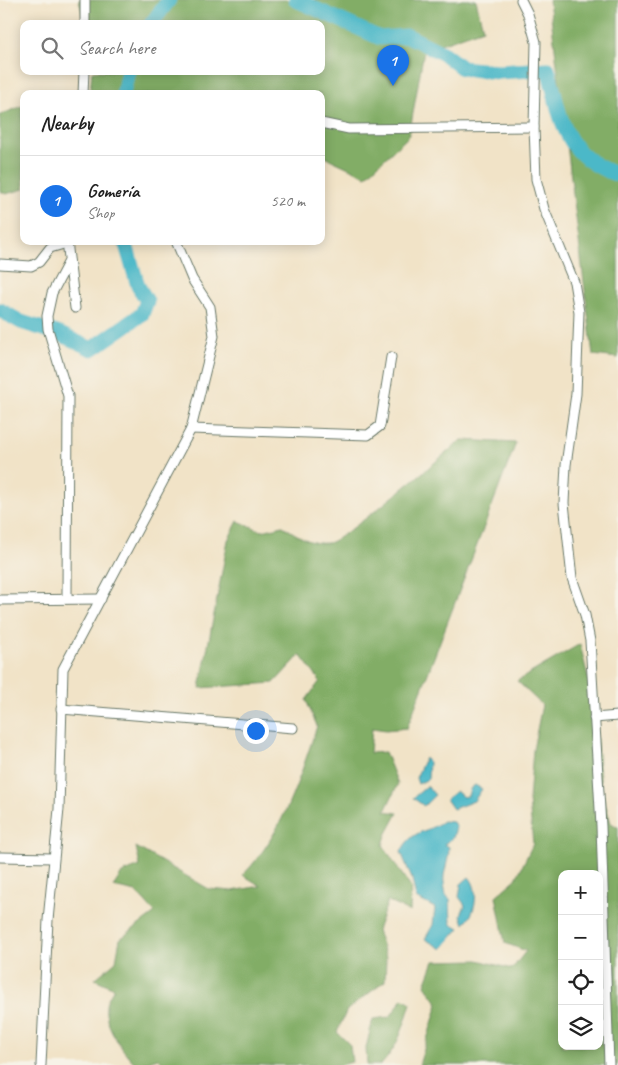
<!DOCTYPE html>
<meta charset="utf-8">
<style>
body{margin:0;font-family:Caveat,sans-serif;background:#f2f2f2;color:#222}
.controls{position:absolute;right:15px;bottom:15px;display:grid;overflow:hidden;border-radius:10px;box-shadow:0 2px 12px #0003}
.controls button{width:45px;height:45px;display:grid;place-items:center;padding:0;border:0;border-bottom:1px solid #e0e0e0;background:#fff;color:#222;font:25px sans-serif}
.you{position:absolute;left:255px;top:730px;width:18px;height:18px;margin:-12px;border:4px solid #fff;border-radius:50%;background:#1a73e8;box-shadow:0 0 0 8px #1a73e833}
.badge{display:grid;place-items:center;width:32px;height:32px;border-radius:50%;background:#1a73e8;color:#fff;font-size:16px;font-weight:700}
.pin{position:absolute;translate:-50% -41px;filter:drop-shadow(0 1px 2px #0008)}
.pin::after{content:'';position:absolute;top:26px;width:18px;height:15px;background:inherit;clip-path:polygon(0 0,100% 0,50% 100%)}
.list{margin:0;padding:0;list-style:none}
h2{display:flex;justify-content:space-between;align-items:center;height:65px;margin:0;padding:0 20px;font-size:21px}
h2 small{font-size:16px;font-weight:400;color:#767676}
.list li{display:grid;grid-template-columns:32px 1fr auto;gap:15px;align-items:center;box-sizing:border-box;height:90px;padding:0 20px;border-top:1px solid #e0e0e0}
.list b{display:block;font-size:19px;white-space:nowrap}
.list p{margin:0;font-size:16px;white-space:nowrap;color:#767676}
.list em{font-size:16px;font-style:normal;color:#767676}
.icon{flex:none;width:28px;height:28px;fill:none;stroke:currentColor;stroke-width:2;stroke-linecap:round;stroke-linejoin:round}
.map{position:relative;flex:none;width:618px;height:1065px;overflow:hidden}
.search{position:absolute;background:#fff;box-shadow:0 2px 12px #0003;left:20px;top:20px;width:305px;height:55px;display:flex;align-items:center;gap:12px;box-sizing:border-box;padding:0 18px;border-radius:10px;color:#767676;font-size:19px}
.panel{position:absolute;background:#fff;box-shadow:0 2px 12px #0003;left:20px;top:90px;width:305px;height:155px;border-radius:10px}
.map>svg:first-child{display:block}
.forest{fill:#82ad66;stroke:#50754d;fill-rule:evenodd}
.water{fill:#4cb8c8;stroke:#367a7e}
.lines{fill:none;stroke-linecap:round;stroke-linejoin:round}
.river{stroke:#4cb8c8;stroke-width:15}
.minor-casing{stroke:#687767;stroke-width:11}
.minor{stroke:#fff;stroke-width:9}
</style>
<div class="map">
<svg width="618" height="1065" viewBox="0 0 618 1065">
<rect width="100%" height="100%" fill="#f7f3e8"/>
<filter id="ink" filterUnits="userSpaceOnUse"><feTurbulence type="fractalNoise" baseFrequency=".02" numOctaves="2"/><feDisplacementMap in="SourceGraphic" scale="10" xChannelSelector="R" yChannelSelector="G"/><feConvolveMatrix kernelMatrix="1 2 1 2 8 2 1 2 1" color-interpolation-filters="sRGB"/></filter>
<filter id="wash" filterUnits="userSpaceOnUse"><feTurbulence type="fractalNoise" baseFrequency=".0096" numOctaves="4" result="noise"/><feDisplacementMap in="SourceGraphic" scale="20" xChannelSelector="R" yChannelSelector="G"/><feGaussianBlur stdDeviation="1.12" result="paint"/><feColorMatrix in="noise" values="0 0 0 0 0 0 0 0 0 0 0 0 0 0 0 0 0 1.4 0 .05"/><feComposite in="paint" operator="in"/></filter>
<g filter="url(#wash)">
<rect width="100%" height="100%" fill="#f1e3c7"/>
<g class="forest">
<path d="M79 0H476L483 29 424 50 409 136 366 176 321 155V94H90L92 71H321V24H85Z"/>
<path d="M549 0H618V358L593 355Z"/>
<path d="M22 106 24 189 6 194 0 191V115Z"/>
<path d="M462 440 516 443 407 728 386 730 372 728 370 753 385 752 398 784 385 811 398 813 386 835 383 845 411 888 410 912 388 901 377 930 386 957 385 981 347 1010 337 1032 350 1045 352 1062 341 1065H165L158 1058 137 1065C124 1054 103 1024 106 1006 106 1001 111 993 114 988L95 979 116 961 120 939 155 913 136 892 113 887 122 873 140 866 136 847 209 889 232 891 261 886 243 875C283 834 299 779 317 726L306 700 320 681 300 655 274 683 200 688 228 540 238 521 262 531 283 526C297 535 310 545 328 543 343 541 443 455 462 440Z"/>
<path d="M580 644 593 698 601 790 611 823 618 827V1065H419L438 1004 425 985 434 961 478 960 512 969 526 951 505 943 496 896 516 879 533 844 529 800 533 750 542 705 517 681ZM562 874H599V1046H562Z"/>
<path d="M403 998 411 1003C404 1026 398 1047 381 1065H367L366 1048 373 1019 390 1017Z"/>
</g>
<g class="water">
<path d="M425 758 429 762 428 779 418 784 416 778Z"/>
<path d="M475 785 482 789 474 801 453 809 446 799 456 791 463 797 468 796 470 789Z"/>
<path d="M427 786 435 795 424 806 413 798Z"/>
<path d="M443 821 453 822 456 827 453 838 444 844 449 847C449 858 446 865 444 875 443 881 445 889 446 895L450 899 451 924 460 928 442 949 425 939 433 925 435 908 416 898 412 879 401 852C412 829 425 834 443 821Z"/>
<path d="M469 877C480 889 476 914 464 924L461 915 465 905 459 897 461 884Z"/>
</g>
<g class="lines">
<g class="river">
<path d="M296 0 380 38 408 36 444 54 462 68 498 72 548 69C562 119 561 155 618 175"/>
<path d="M151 24 169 0"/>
<path d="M123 94 128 71"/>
<path d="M0 310 21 322 60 334 92 349 142 314 147 301 138 286 125 241"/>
</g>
</g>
</g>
<g filter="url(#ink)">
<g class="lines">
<defs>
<g id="minor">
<path d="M521 0 528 14 536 42 534 127 536 179 544 209 574 282 579 312 576 394 566 465 564 503 572 578 585 615 590 641 601 826 609 1065"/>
<path d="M85 24V0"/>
<path d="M83 94 84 71"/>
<path d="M321 123 349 129 534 127"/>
<path d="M67 241 75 308"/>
<path d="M0 264 31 266 39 262 50 248 67 243"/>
<path d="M191 429 368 435 380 426 391 357"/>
<path d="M67 598 68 396 48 329 47 316 52 293 69 261"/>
<path d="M0 600 101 599"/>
<path d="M61 709 293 728"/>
<path d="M594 718 618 716"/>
<path d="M0 857 53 858"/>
<path d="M41 1065 48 920 59 809 63 669 191 429 214 336 210 307 192 279 176 241"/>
</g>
</defs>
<use href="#minor" class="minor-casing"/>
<use href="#minor" class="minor"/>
</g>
</g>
</svg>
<div class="controls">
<button>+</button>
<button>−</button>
<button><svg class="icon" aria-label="locate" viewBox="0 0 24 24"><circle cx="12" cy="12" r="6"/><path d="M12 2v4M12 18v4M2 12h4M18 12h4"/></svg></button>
<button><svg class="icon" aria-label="layers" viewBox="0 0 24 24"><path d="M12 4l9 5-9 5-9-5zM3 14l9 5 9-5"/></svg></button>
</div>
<div class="you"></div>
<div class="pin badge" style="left:393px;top:86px">1</div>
<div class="search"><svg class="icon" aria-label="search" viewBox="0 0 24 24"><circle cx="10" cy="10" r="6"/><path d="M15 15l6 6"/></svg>Search here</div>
<section class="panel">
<h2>Nearby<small></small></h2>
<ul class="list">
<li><span class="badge">1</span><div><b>Gomería</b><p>Shop</p></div><em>520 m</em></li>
</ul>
</section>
</div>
